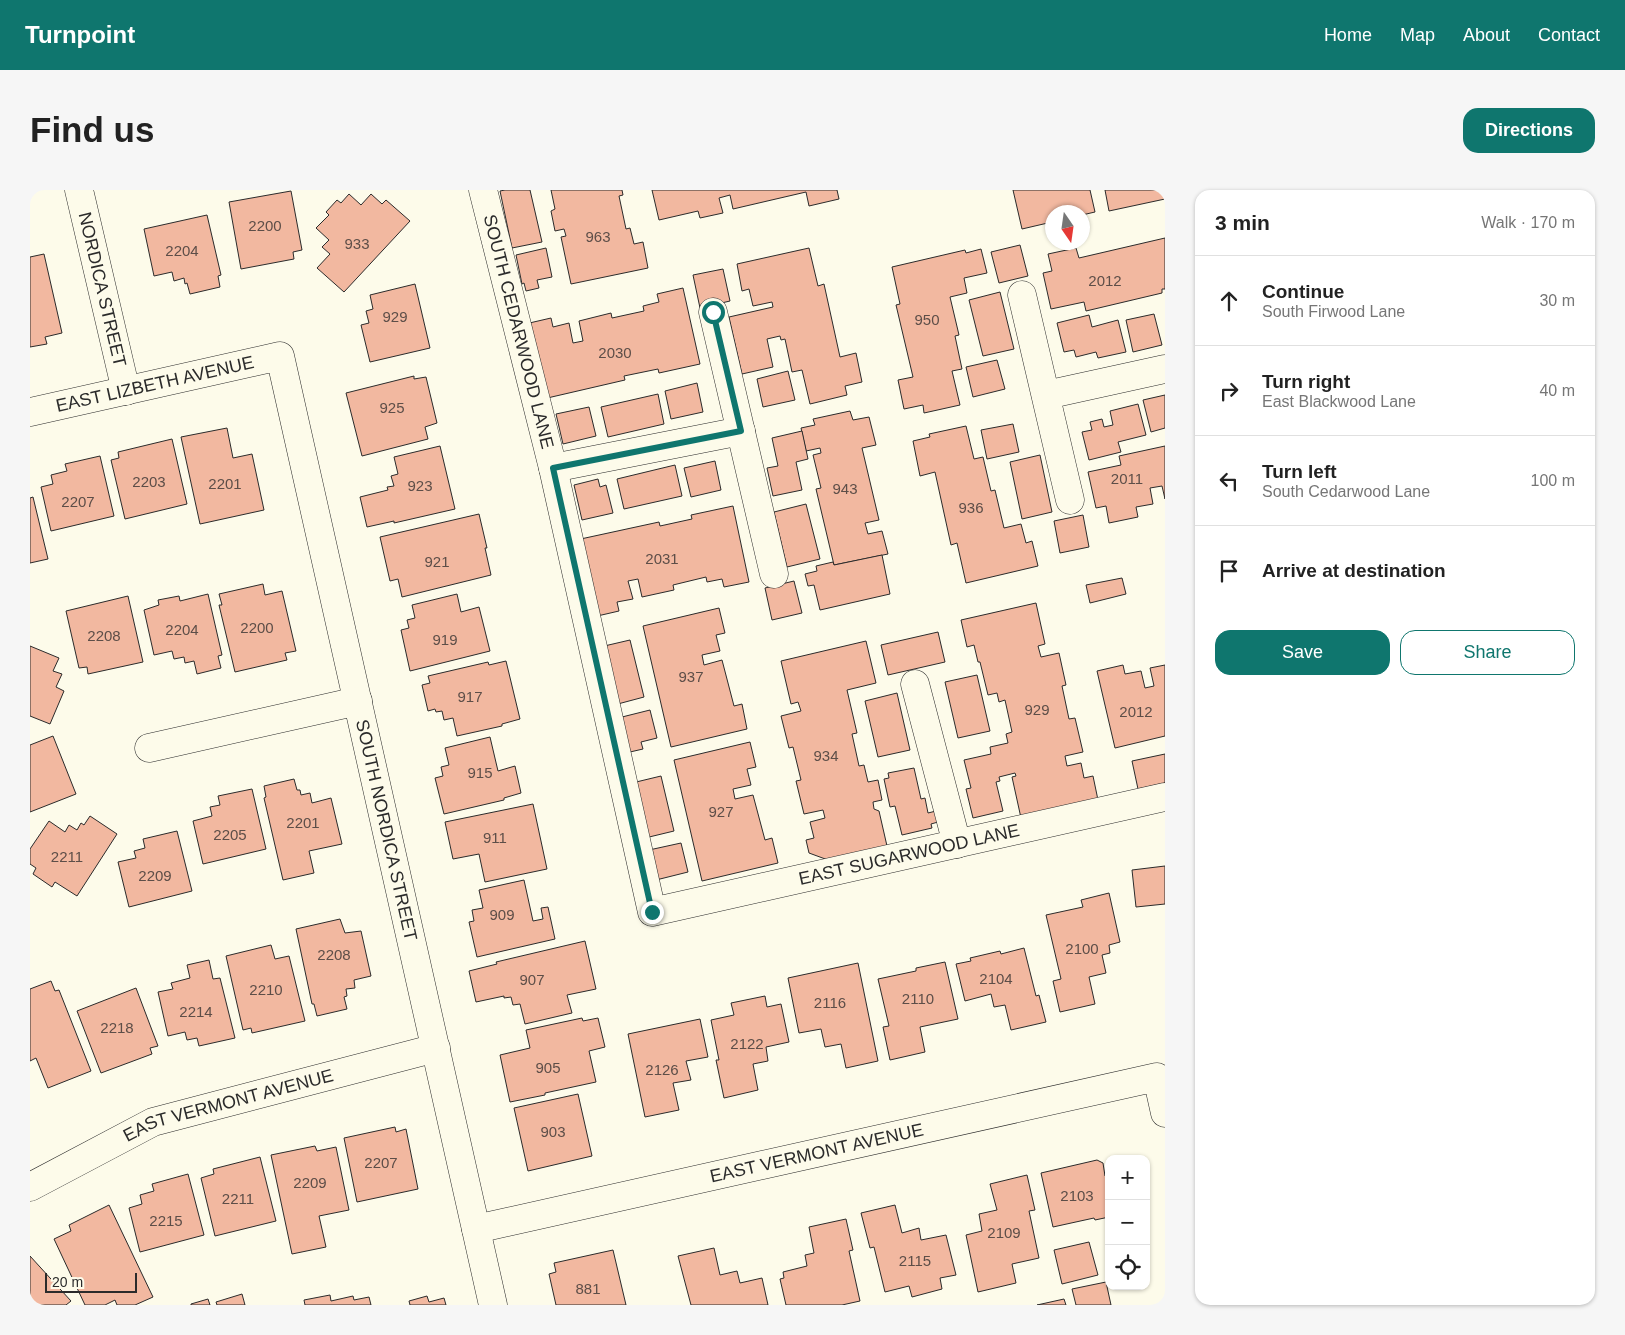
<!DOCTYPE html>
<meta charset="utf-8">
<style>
body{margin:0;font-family:Arial,sans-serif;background:#f6f6f6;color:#222}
.controls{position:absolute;right:15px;bottom:15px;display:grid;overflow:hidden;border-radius:10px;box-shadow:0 1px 4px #0004}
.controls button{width:45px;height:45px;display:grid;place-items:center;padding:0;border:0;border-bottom:1px solid #e0e0e0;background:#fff;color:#222;font:25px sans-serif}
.compass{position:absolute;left:1015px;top:15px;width:45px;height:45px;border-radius:50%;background:#fff;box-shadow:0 1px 4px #0004;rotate:167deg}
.scale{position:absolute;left:15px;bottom:12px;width:92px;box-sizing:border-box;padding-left:5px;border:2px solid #2b2b2b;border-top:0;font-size:14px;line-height:18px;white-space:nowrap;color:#2b2b2b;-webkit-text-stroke:4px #fdfbea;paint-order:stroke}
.stop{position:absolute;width:15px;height:15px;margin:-11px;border:4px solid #0f766e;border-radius:50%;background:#fff}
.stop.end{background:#0f766e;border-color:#fff;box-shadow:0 1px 5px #0008}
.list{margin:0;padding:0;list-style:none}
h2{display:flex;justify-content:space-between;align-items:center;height:65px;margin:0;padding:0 20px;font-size:21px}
h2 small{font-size:16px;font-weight:400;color:#767676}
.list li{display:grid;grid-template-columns:32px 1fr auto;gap:15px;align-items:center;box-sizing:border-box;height:90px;padding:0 20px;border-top:1px solid #e0e0e0}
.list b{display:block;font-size:19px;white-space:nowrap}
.list p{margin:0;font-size:16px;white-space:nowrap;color:#767676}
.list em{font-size:16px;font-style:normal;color:#767676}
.actions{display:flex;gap:10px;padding:15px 20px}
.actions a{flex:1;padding:11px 0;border:1px solid #0f766e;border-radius:15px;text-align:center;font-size:18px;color:#0f766e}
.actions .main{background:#0f766e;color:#fff}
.icon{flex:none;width:28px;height:28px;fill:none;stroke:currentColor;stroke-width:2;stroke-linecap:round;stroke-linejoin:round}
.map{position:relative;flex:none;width:1135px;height:1115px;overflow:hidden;border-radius:15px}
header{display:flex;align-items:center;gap:30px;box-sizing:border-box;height:70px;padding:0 25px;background:#0f766e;color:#fff}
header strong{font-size:24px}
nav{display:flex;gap:28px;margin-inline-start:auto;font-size:18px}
.intro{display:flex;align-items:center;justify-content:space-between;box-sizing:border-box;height:120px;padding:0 30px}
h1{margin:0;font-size:35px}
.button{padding:12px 22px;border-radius:15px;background:#0f766e;color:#fff;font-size:18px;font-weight:700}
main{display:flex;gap:30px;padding:0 30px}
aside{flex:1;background:#fff;border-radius:15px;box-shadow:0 1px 4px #0004}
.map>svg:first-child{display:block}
.building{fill:#f2b8a0;stroke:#2b2b2b}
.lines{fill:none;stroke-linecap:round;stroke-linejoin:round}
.minor-casing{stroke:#2b2b2b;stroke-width:29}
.minor{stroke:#fdfbea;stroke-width:28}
.route{stroke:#0f766e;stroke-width:6}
.labels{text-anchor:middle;stroke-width:4;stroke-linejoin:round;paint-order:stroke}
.number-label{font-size:15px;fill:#5d4e48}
.street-label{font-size:18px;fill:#2b2b2b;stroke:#fdfbea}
</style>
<header>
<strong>Turnpoint</strong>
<nav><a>Home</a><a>Map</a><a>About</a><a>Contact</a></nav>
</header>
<div class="intro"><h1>Find us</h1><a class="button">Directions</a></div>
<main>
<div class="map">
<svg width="1135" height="1115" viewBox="0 0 1135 1115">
<rect width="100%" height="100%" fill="#fdfbea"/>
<g class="building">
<path d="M475 0H500L512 52 482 58 470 1Z"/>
<path d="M521 0H592L593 5 589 6 596 39 600 38 604 54 613 52 618 78 541 94 531 47 536 46 534 39 525 41 521 21 525 19Z"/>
<path d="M622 0H807L809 9 779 16 776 2 703 19 700 5 689 8 693 23 670 28 668 21 629 30Z"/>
<path d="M983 0H1060L1065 22 1052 25V22H1022V32L992 39Z"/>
<path d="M1075 0H1135V9L1079 21Z"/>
<path d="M261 1 272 60 263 62 264 69 211 79 199 12Z"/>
<path d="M319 4 331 15 341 4 352 14 356 10 380 31 314 102 287 78 300 64 292 57 299 50 286 38 299 25 296 22 307 10 311 13Z"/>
<path d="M177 25 191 85 188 86 190 97 160 104 157 93 155 94 154 88 144 91 142 82 124 86 114 39Z"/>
<path d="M1135 48V99H1132V103L1056 121 1054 112 1021 119 1013 83 1022 81 1018 64 1046 58 1049 68Z"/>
<path d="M990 55 998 86 969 93 961 62Z"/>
<path d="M516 58 522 87 507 90 509 98 496 101 494 93 492 94 486 65Z"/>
<path d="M779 58 788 96 794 94 810 167 826 163 832 192 815 196 817 205 780 214 772 180 762 182 755 149 751 150 750 146 737 149 743 177 712 184 699 127 743 117 742 112 723 116 719 99 712 101 707 74Z"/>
<path d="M951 59 957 83 934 88 937 103 920 107 929 145 925 146 932 179 922 181 930 215 894 223 893 215 874 219 868 190 883 187 866 115 870 114 862 77 935 60 936 63Z"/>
<path d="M14 64 32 143 15 147 17 154 0 157V67Z"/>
<path d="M693 79 700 111 670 118 663 85Z"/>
<path d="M385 94 400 158 340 172 331 135 339 133 336 121 343 119 340 105Z"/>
<path d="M653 98 670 174 629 183 628 179 594 186 595 190 513 209 495 134 521 128 523 137 539 133 543 153 553 151 549 131 581 123 582 128 614 121 613 116 629 112 627 104Z"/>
<path d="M970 102 984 159 953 166 939 110Z"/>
<path d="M1124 124 1132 155 1103 162 1096 130Z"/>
<path d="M1059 125 1062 137 1088 130 1096 162 1068 168 1066 162 1046 167 1044 160 1034 162 1027 133Z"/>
<path d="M967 170 975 199 943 207 936 177Z"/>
<path d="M758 181 765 210 733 217 727 189Z"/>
<path d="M384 186V189L396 187 407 233 395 237 398 249 332 266 316 203Z"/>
<path d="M667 193 673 222 641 229 635 201Z"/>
<path d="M628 204 634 234 578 247 571 217Z"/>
<path d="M1135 205V238L1121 242 1113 210Z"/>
<path d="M1108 214 1116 245 1088 252 1091 262 1059 270 1052 242 1062 240 1060 232 1072 229 1074 237 1083 235 1080 221Z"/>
<path d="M559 217 566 246 533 254 526 224Z"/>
<path d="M820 221 823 230 839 227 846 255 832 258 849 330 835 333 838 344 852 341 858 364 804 375 786 299 791 298 783 265 791 263 790 258 776 261 771 238 785 235 783 229Z"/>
<path d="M983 234 989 262 957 269 951 240Z"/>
<path d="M936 236 944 269 953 267 961 301 965 300 974 338 991 334 996 353 1002 351 1008 376 936 393 927 353 921 355 905 282 890 286 883 251 900 247 899 244Z"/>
<path d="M197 238 203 268 222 264 234 320 170 334 151 247Z"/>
<path d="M772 241 778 269 766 272 772 300 743 306 737 278 748 276 742 248Z"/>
<path d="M142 249 157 314 95 329 81 270 89 268 88 262Z"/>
<path d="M410 256 425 319 364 333V331L337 337 330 307 358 300 357 297 364 296 361 286 368 284 364 267Z"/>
<path d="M1135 256V309L1132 296 1120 298 1123 314 1106 317 1108 327 1079 333 1076 316 1066 318 1058 282 1091 275 1089 266Z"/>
<path d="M1010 265 1022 322 992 329 980 272Z"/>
<path d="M70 266 84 326 21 341 11 297 23 294 21 285 37 281 35 274Z"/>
<path d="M685 271 691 300 661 307 654 278Z"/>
<path d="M645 275 652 306 594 319 587 289Z"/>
<path d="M568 289 570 297 576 295 583 323 552 330 544 295Z"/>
<path d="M3 307 18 369 0 373V308Z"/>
<path d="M776 314 790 369 757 377 744 322Z"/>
<path d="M703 316 719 392 694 397 692 389 677 392 676 387 643 395 644 400 612 407 608 389 598 391 603 409 587 412 589 421 563 427 546 350 629 332 630 336 662 329 661 325Z"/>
<path d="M449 324 457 358H455L461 385 372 407 368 389 360 391 350 347Z"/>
<path d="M1053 325 1059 357 1030 363 1024 331Z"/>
<path d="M852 365 860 404 790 420 784 395 778 396 775 384 787 381 786 376 803 372 804 375Z"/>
<path d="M1092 388 1096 404 1060 413 1056 395Z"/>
<path d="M764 391 772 423 742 430 735 398Z"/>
<path d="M233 394 235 405 252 401 266 461 255 463 257 470 205 482 189 415H192L189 404Z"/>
<path d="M178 404 192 465 188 466 191 478 167 484 164 471 155 473 154 467 144 469 142 461 124 465 114 420 129 415 128 410 149 406 150 411Z"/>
<path d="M427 404 431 422 449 417 460 461 380 481 371 440 379 438 377 430 385 428 382 415Z"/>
<path d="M98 406 113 472 58 484 57 477 49 478 36 421Z"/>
<path d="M1006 413 1015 454 1008 456 1011 467 1029 463 1036 495 1032 496 1039 529 1045 528 1053 562 1035 566 1037 576 1051 573 1054 588 1063 586 1068 610 991 628 982 587 986 586 985 583 969 587 970 591 966 592 973 621 943 628 936 599 941 598 934 570 961 564 960 557 978 553 976 544 982 542 975 510 969 512 967 503 958 505 950 472H948L944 455 937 457 931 430Z"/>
<path d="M689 418 695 443 686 445 690 461 672 465 674 475 692 470 704 516 712 514 717 539 641 557 613 436Z"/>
<path d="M908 442 915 472 858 485 851 455Z"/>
<path d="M600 450 614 507 584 515 570 457Z"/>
<path d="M836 451 846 493 817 500 827 543 822 544 829 576 834 575 838 592 848 590 852 610 843 612 844 619 849 621 857 656 798 670 779 663 776 650 784 648 780 632 795 628 793 620 774 624 766 591 771 590 763 557 759 558 751 526 771 521 768 512 761 514 751 471Z"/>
<path d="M0 456 29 468 23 481 32 484 26 497 34 501 20 534 0 526Z"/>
<path d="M476 471 490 529 472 534V536L427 546 423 528 414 530 412 521 406 522 405 519 398 521 392 495 400 493 398 486 458 472 459 475Z"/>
<path d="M1093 475 1095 484 1111 481 1115 498 1124 496 1120 478 1135 475V546L1085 558 1067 481Z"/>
<path d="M947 485 960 541 928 548 915 492Z"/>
<path d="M867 503 880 560 848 567 835 511Z"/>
<path d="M620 520 627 548 611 552 613 559 600 562 588 528Z"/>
<path d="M23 546 46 604 0 622V555Z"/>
<path d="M460 547 468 581 485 576 491 603 474 608V610L414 624 405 588 413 586 411 577 419 575 415 558Z"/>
<path d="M720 552 726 577 717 579 721 595 703 599 705 609 723 605 735 650 742 648 748 673 672 691 644 570Z"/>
<path d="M1135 564V593L1108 599 1102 571Z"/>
<path d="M884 578 891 609 895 608 898 623 906 621 908 632 901 634 902 638 872 645 865 616 860 617 854 589 859 588 858 583Z"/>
<path d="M631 586 644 641 615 648 602 593Z"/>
<path d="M264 589 267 600H270L271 605 280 603 282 613 301 608 312 654 279 661 284 683 253 690 234 608 236 607 234 596Z"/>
<path d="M222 599 236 659 173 674 163 631 182 626 180 617 190 615 188 606Z"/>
<path d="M503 614 517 679 455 692 449 664 423 669 415 632Z"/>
<path d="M60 626 87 644 47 706 25 692 22 697 3 684 6 678 0 674V659L19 631 35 642 39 635 47 640 51 633 54 635Z"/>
<path d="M147 641 162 701 99 717 88 672 106 668 104 661 115 658 113 649Z"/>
<path d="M651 653 658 682 626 690 619 660Z"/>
<path d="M1135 676V714L1106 717 1102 680Z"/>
<path d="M494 690 503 731 513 729 511 718 518 717 525 749 447 767 439 732 444 731 442 720 453 718 449 700Z"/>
<path d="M1079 703 1090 752 1079 755 1080 763 1072 765 1076 783 1059 787 1065 814 1030 822 1023 791 1031 789 1016 725 1053 717 1051 710Z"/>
<path d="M310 729 315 743 331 741 341 786 324 790 325 798 316 799 317 806 314 807 317 819 287 826 284 814H282L266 739Z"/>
<path d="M555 751 566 799 537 805 542 823 495 834 490 814 483 815 481 807 474 808V806L446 812 439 781 467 774 466 772Z"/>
<path d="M241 755 245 769 259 766 275 831 222 843 221 838 213 840 196 766Z"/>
<path d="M994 758 1006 806 1009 805 1016 832 981 840 975 815 964 817 961 804 935 811 926 774 941 771 940 768 970 761 971 764Z"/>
<path d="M179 770 183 789 190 788 205 848 169 856 167 848 157 850 155 842 138 846 128 802 143 799 141 793 160 788 157 775Z"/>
<path d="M915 772 928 829 890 837 895 862 860 870 853 837 859 836 848 789 886 781V778Z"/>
<path d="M828 773 848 871 816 878 811 854 795 857 791 839 769 843 758 788Z"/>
<path d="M21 791 25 801 29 800 61 881 18 898 6 868 0 871V799Z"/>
<path d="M106 798 128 856 120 858 122 864 71 883 47 821Z"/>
<path d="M735 806 737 817 751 814 759 852 736 857 738 871 723 874 728 900 694 908 686 870H689L681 830 704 825 701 813Z"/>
<path d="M552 828 553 831 568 828 575 857 559 861 566 892 515 903V905L480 912 470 865 500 858 496 840Z"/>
<path d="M670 829 678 867 656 871 661 890 643 893 649 920 615 927 598 844Z"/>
<path d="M548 904 562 966 498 981 484 918Z"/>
<path d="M365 937 366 942 376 939 388 999 327 1012 314 948Z"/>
<path d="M285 956 287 961 306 957 319 1020 289 1026 296 1057 262 1064 241 965Z"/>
<path d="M230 967 246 1031 185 1046 171 988 184 984 183 979Z"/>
<path d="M1067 970 1073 973 1075 986 1079 985V1027L1065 1030 1064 1028 1023 1037 1011 983Z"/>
<path d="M158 984 174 1045 110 1062 99 1018 112 1014 110 1005 124 1001 122 994Z"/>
<path d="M997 985 1005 1020 999 1021 1009 1068 982 1074 986 1093 948 1102 936 1045 952 1041 949 1024 967 1020 960 994Z"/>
<path d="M79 1015 123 1107 105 1115H87L85 1110 75 1115H55L24 1049 41 1041 39 1035Z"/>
<path d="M865 1015 872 1043 889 1038 891 1050 916 1045 926 1085 910 1088 912 1099 882 1107 879 1096 855 1102 844 1057 840 1058 831 1023Z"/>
<path d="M816 1029 823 1060 819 1061 830 1111 812 1115H756L750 1089 754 1088 753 1082 777 1076 775 1065 784 1063 779 1037Z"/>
<path d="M1059 1052 1068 1085 1032 1094 1024 1060Z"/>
<path d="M684 1058 690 1085 707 1081 710 1093 732 1088 738 1115H661L648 1066Z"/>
<path d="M583 1060 596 1115H526L519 1084 526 1082 524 1073Z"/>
<path d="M0 1066 41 1111 36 1115H0Z"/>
<path d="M1076 1092 1081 1115H1046L1042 1099Z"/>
<path d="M212 1104 215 1115H187L186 1112Z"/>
<path d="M300 1105 301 1111 323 1106 324 1110 339 1107 341 1115H275L274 1110Z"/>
<path d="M397 1106 399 1112 414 1108 416 1115H380L379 1111Z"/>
<path d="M178 1109 180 1115H161V1114Z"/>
<path d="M1034 1109 1036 1115H1007Z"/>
</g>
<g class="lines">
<defs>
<g id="minor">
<path id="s1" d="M49 0 96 201"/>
<path id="s2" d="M453 0 523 278 622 722 1135 607"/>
<path d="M992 105 1040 310"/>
<path d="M683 122 744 384"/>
<path d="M1016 205 1135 179"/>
<path id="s3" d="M0 222 250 166 463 1115"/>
<path d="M523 278 711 241"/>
<path d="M885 494 927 654"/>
<path d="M119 558 328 511"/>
<path id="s4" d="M0 997 123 932 406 858"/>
<path id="s5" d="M446 1039 1127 887 1135 923"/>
</g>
</defs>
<use href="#minor" class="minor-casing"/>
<use href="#minor" class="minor"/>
</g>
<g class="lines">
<path class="route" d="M622 722 523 278 711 241 683 122"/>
</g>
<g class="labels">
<g class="number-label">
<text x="235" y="41">2200</text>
<text x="568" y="52">963</text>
<text x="327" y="59">933</text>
<text x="152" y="66">2204</text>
<text x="1075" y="96">2012</text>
<text x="365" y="132">929</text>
<text x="897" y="135">950</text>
<text x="585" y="168">2030</text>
<text x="362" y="223">925</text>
<text x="1097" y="294">2011</text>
<text x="119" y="297">2203</text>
<text x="195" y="299">2201</text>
<text x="390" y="301">923</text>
<text x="815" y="304">943</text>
<text x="48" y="317">2207</text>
<text x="941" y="323">936</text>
<text x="632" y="374">2031</text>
<text x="407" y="377">921</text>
<text x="227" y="443">2200</text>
<text x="152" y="445">2204</text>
<text x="74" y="451">2208</text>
<text x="415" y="455">919</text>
<text x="661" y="492">937</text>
<text x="440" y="512">917</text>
<text x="1007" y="525">929</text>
<text x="1106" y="527">2012</text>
<text x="796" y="571">934</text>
<text x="450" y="588">915</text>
<text x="691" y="627">927</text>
<text x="273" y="638">2201</text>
<text x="200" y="650">2205</text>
<text x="465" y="653">911</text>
<text x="37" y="672">2211</text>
<text x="125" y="691">2209</text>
<text x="472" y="730">909</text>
<text x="1052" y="764">2100</text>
<text x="304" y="770">2208</text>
<text x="966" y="794">2104</text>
<text x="502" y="795">907</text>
<text x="236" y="805">2210</text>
<text x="888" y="814">2110</text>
<text x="800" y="818">2116</text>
<text x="166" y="827">2214</text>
<text x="87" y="843">2218</text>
<text x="717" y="859">2122</text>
<text x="518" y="883">905</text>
<text x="632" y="885">2126</text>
<text x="523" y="947">903</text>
<text x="351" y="978">2207</text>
<text x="280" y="998">2209</text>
<text x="1047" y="1011">2103</text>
<text x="208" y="1014">2211</text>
<text x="136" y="1036">2215</text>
<text x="974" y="1048">2109</text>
<text x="885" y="1076">2115</text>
<text x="558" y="1104">881</text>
</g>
<g class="street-label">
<text dy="6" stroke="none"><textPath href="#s1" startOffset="102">NORDICA STREET</textPath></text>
<text dy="6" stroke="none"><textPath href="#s2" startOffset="146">SOUTH CEDARWOOD LANE</textPath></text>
<text dy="6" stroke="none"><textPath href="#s3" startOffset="128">EAST LIZBETH AVENUE</textPath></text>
<text dy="6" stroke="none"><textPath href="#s3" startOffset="742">SOUTH NORDICA STREET</textPath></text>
<text dy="6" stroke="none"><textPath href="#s2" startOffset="1005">EAST SUGARWOOD LANE</textPath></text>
<text dy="6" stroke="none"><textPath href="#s4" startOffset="216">EAST VERMONT AVENUE</textPath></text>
<text dy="6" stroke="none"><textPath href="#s5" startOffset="349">EAST VERMONT AVENUE</textPath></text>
</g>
</g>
</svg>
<div class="controls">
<button>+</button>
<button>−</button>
<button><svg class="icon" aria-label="locate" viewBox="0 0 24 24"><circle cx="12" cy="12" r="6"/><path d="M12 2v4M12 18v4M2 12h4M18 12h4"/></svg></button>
</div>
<svg class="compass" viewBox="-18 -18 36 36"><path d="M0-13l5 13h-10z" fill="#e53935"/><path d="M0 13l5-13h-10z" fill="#767676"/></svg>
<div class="scale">20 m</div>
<div class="stop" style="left:683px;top:122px"></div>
<div class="stop end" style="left:622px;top:722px"></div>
</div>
<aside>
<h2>3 min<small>Walk · 170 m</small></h2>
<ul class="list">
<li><svg class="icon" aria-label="ahead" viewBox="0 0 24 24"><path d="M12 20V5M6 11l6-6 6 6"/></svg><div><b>Continue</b><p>South Firwood Lane</p></div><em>30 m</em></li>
<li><svg class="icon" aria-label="right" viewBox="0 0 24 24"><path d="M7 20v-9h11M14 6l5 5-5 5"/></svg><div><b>Turn right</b><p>East Blackwood Lane</p></div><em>40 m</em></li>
<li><svg class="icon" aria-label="left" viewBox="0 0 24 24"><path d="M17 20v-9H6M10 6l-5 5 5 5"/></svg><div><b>Turn left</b><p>South Cedarwood Lane</p></div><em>100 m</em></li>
<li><svg class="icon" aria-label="arrive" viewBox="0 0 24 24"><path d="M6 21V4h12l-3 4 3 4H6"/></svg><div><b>Arrive at destination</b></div></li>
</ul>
<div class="actions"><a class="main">Save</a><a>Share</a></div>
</aside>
</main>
